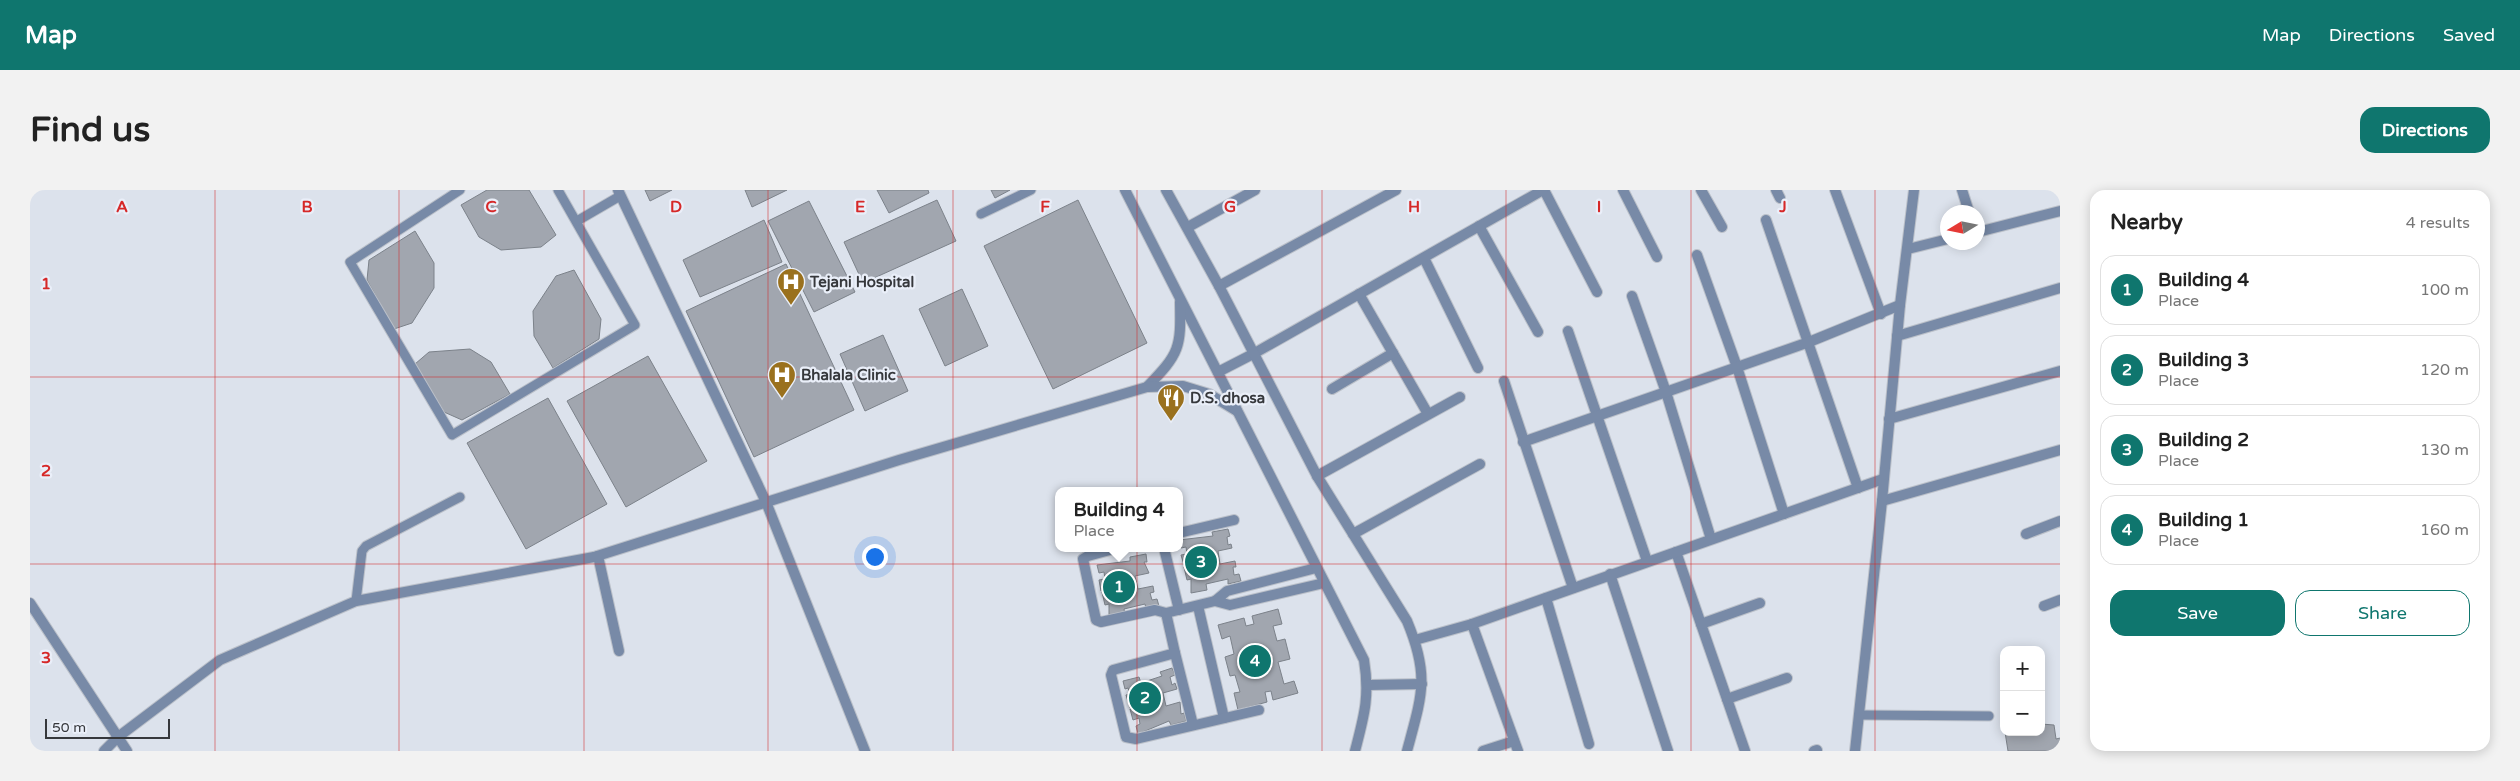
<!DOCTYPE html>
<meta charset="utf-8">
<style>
body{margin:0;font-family:"Varela Round",sans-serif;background:#f2f2f2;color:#222}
.controls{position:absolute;right:15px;bottom:15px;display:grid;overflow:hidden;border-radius:10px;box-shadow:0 2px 12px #0003}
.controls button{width:45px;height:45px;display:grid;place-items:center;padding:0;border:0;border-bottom:1px solid #e0e0e0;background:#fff;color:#222;font:25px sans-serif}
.compass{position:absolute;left:1910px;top:15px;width:45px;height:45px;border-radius:50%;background:#fff;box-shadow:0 2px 12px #0003;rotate:260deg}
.scale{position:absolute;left:15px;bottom:12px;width:125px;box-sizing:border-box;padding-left:5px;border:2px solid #36383c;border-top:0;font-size:14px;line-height:18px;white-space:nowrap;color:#36383c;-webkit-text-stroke:4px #eaeff9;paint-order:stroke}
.you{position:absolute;left:844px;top:366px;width:18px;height:18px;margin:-12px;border:4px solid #fff;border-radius:50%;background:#1a73e8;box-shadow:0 0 0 8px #1a73e833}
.badge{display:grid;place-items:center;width:32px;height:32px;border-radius:50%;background:#0f766e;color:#fff;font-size:16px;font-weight:700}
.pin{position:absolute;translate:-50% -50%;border:2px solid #fff;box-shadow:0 1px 5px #0006}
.popup{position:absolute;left:1025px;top:297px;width:128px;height:65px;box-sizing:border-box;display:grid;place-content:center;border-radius:10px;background:#fff;filter:drop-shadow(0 1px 4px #0005);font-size:16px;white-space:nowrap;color:#767676}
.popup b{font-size:19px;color:#222}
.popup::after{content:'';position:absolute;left:50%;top:100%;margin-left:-10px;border:10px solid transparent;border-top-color:#fff}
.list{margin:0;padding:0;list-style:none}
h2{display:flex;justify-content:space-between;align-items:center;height:65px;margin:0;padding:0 20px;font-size:21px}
h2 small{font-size:16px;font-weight:400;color:#767676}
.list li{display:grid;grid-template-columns:32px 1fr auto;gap:15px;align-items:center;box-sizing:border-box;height:70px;margin:0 10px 10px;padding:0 10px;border:1px solid #e0e0e0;border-radius:15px}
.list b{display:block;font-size:19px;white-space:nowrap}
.list p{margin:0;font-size:16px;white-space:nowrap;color:#767676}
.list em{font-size:16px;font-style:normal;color:#767676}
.actions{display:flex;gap:10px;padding:15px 20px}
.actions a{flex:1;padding:11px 0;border:1px solid #0f766e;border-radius:15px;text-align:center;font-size:18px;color:#0f766e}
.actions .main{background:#0f766e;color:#fff}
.map{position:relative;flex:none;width:2030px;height:561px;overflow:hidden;border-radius:15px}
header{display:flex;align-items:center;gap:30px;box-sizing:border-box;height:70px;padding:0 25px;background:#0f766e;color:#fff}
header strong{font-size:24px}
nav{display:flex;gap:28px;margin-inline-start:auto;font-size:18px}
.intro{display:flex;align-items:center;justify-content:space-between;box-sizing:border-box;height:120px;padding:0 30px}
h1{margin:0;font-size:35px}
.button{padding:12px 22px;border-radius:15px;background:#0f766e;color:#fff;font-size:18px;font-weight:700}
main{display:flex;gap:30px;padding:0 30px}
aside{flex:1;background:#fff;border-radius:15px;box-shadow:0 2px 12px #0003}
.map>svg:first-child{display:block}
.building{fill:#a1a6af;stroke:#7c828a}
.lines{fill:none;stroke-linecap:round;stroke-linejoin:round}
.service-casing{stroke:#bbc0c9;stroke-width:11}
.minor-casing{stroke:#bbc0c9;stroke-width:12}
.tertiary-casing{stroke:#bbc0c9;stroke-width:12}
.service{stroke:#788aa7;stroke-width:9}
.minor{stroke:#788aa7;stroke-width:10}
.tertiary{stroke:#788aa7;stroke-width:10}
.grid{fill:none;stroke:#d62828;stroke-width:1;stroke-opacity:0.55}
.labels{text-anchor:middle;stroke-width:4.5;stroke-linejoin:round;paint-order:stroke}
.poi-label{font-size:15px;font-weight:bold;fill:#36383c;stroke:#eaeff9;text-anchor:start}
.grid-label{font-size:16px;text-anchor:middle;font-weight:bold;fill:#d62828;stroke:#eaeff9;stroke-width:4.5;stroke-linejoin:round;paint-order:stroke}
</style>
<header>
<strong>Map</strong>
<nav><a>Map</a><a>Directions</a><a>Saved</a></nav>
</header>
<div class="intro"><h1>Find us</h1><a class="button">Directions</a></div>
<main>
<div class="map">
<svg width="2030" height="561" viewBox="0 0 2030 561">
<rect width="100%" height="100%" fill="#dce2ec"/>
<g class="building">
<path d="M457 0H499L526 45 511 57 471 60 449 47 431 15Z"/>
<path d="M615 0H642L620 11Z"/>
<path d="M715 0H757L722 17Z"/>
<path d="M847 0H898L899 3 859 23Z"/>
<path d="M961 0H980L965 8Z"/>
<path d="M907 10 926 51 833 93 814 52Z"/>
<path d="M1048 10 1117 153 1023 199 954 56Z"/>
<path d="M779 11 825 102 784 122 738 31Z"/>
<path d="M734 30 752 72 670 107 653 70Z"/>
<path d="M385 41 404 73V98L382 133 364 139 337 90 339 70Z"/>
<path d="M756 74 824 220 724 267 656 121Z"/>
<path d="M544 80 571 129 569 149 523 178 504 146 503 121 526 86Z"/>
<path d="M932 99 958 156 915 176 889 119Z"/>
<path d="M853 145 878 201 835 221 810 164Z"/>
<path d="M440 159 461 172 480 204 432 230 414 222 385 174 399 162Z"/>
<path d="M618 166 677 271 596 317 537 211Z"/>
<path d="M518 208 577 314 496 359 437 253Z"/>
<path d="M1198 339 1200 346 1197 347 1198 355 1201 354 1202 358 1188 361 1190 374 1205 371 1206 377H1203L1204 385 1209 384 1211 391 1198 394V389L1176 394 1177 400 1161 403V389L1157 390 1154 377 1169 372 1154 375 1151 365 1157 364 1156 357 1151 358 1149 350 1183 346 1182 342Z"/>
<path d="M1116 364 1117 372H1114L1119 383 1105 386 1108 399 1123 396 1124 402 1120 403 1122 410 1127 409 1129 416 1116 419 1115 414 1094 419 1095 425 1079 428V414L1075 415 1072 402 1086 397 1071 401 1069 390 1075 389 1074 382 1069 383 1067 375 1100 371V367Z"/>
<path d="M1248 419 1252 434 1243 436 1247 451 1255 449 1260 469 1248 472 1254 494 1264 491 1268 503 1243 510 1241 501 1235 502 1237 512 1208 520 1204 503 1210 502 1205 485 1200 486 1195 467 1204 464 1200 446 1192 449 1188 435 1214 428 1216 436 1224 434 1222 426Z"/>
<path d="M1142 478 1145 485 1140 487 1142 495 1145 493 1147 499 1133 503 1136 516 1150 512 1151 524 1154 523 1156 531 1141 535 1139 531 1108 544 1106 536 1110 534 1109 528 1103 530 1100 519 1114 515 1100 518 1096 505 1100 504 1098 498 1095 499 1093 491 1109 487 1111 493 1132 486 1130 482Z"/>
<path d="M2011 534 2024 535 2026 549 2030 548V561H1978L1975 542H2011Z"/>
</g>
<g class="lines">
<defs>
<g id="service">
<path d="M430 0 320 72 422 245 605 135 528 0"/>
<path d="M951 24 1001 0"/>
<path d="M547 31 590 6"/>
<path d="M326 411 332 361 336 356 430 307"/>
<path d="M1829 525 1959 526"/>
</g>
<g id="minor">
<path d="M1514 0 1567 102"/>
<path d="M1593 0 1627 67"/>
<path d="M1671 0 1692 37"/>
<path d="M1746 0 1750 8"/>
<path d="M1805 0 1851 124"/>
<path d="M1932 0 1939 22"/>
<path d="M1736 30 1828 298"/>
<path d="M1449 36 1508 142"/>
<path d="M1158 37 1225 0"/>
<path d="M1948 42 2030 21"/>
<path d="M1878 59 1918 49"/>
<path d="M1667 65 1707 177 1754 324"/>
<path d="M1394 68 1448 178"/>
<path d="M1189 96 1366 0"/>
<path d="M1329 104 1398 224"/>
<path d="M1602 106 1636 202 1681 349"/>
<path d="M1538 141 1617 371"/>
<path d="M1867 146 2030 98"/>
<path d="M1188 182 1223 164 1513 0"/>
<path d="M1474 191 1543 398"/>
<path d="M1302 199 1363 163"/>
<path d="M1859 229 2030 181"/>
<path d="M1493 252 1779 152 1870 115"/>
<path d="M1287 286 1430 207"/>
<path d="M1852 311 2030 260"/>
<path d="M1149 343 1204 330"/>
<path d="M1323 344 1450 274"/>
<path d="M1996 344 2030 331"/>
<path d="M1087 358 1058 366 1053 369 1066 430 1071 432 1125 420 1136 423"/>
<path d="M1134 358 1149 420"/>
<path d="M1646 362 1715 561"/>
<path d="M568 366 589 461"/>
<path d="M1286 378 1197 401 1185 411 1200 415 1294 393"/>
<path d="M1580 384 1638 561"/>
<path d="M1516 408 1559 554"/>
<path d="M1168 416 1194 528"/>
<path d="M2014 416 2030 410"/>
<path d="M1442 434 1488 561"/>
<path d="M1671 434 1730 413"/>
<path d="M1385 450 1442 434 1853 289"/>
<path d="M1145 463 1136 423 1185 411"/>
<path d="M1697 509 1757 488"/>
<path d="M1163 535 1145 463 1083 480 1081 485 1096 547 1106 549 1229 520"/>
<path d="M1453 561 1484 551"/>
<path d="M1784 561 1787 560"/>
</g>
<g id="tertiary">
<path d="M588 0 736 312 835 561"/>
<path d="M1095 0 1334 470C1340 507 1334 526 1325 561"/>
<path d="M1136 0 1189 96 1287 286 1377 431C1400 486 1392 505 1377 561"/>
<path d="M1117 197C1150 163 1151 158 1150 112"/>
<path d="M0 413 97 561"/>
<path d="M1338 495 1392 494"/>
<path d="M74 561 88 547 190 470 326 411 564 367 869 270 1117 197 1153 196 1179 204 1207 221"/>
<path d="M1825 561 1852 311 1870 115 1884 0"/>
</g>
</defs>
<use href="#service" class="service-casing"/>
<use href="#minor" class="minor-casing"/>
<use href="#tertiary" class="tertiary-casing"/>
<use href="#service" class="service"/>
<use href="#minor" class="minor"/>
<use href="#tertiary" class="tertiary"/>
</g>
<path class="grid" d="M185 0V561M369 0V561M554 0V561M738 0V561M923 0V561M1107 0V561M1292 0V561M1476 0V561M1661 0V561M1845 0V561M0 187H2030M0 374H2030"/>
<defs>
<symbol id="hospital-pin" viewBox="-11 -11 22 30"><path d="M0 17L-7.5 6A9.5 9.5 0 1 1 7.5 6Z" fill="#9a711e" stroke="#eaeff9"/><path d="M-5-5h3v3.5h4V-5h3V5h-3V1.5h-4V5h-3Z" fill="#fff"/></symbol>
<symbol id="restaurant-pin" viewBox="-11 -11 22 30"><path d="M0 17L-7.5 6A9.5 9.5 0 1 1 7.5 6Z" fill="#9a711e" stroke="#eaeff9"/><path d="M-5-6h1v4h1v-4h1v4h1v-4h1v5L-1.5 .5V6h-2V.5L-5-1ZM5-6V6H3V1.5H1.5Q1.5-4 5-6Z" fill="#fff"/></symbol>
</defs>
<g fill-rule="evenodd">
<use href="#hospital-pin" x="745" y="76" width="32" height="43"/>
<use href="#hospital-pin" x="736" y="169" width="32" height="43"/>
<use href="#restaurant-pin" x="1125" y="192" width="32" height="43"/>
</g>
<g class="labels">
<g class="poi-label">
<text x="780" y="97">Tejani Hospital</text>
<text x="771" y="190">Bhalala Clinic</text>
<text x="1160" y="213">D.S. dhosa</text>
</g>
</g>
<g class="grid-label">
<text x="92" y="22">A</text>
<text x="277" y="22">B</text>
<text x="461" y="22">C</text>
<text x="646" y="22">D</text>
<text x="830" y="22">E</text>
<text x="1015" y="22">F</text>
<text x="1200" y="22">G</text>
<text x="1384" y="22">H</text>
<text x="1569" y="22">I</text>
<text x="1753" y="22">J</text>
<text x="16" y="99">1</text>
<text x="16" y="286">2</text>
<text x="16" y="473">3</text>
</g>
</svg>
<div class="controls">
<button>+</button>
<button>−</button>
</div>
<svg class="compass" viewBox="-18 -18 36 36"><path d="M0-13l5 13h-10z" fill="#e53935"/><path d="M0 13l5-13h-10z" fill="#767676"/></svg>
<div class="scale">50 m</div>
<div class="you"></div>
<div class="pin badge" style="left:1089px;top:397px">1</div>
<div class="popup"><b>Building 4</b>Place</div>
<div class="pin badge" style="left:1115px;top:508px">2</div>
<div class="pin badge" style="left:1171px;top:372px">3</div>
<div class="pin badge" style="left:1225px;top:471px">4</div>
</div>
<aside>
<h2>Nearby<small>4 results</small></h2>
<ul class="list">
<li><span class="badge">1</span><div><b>Building 4</b><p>Place</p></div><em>100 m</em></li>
<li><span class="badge">2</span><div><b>Building 3</b><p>Place</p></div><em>120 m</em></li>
<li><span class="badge">3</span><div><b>Building 2</b><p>Place</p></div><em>130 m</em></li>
<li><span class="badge">4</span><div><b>Building 1</b><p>Place</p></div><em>160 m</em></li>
</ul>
<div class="actions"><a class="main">Save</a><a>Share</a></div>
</aside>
</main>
